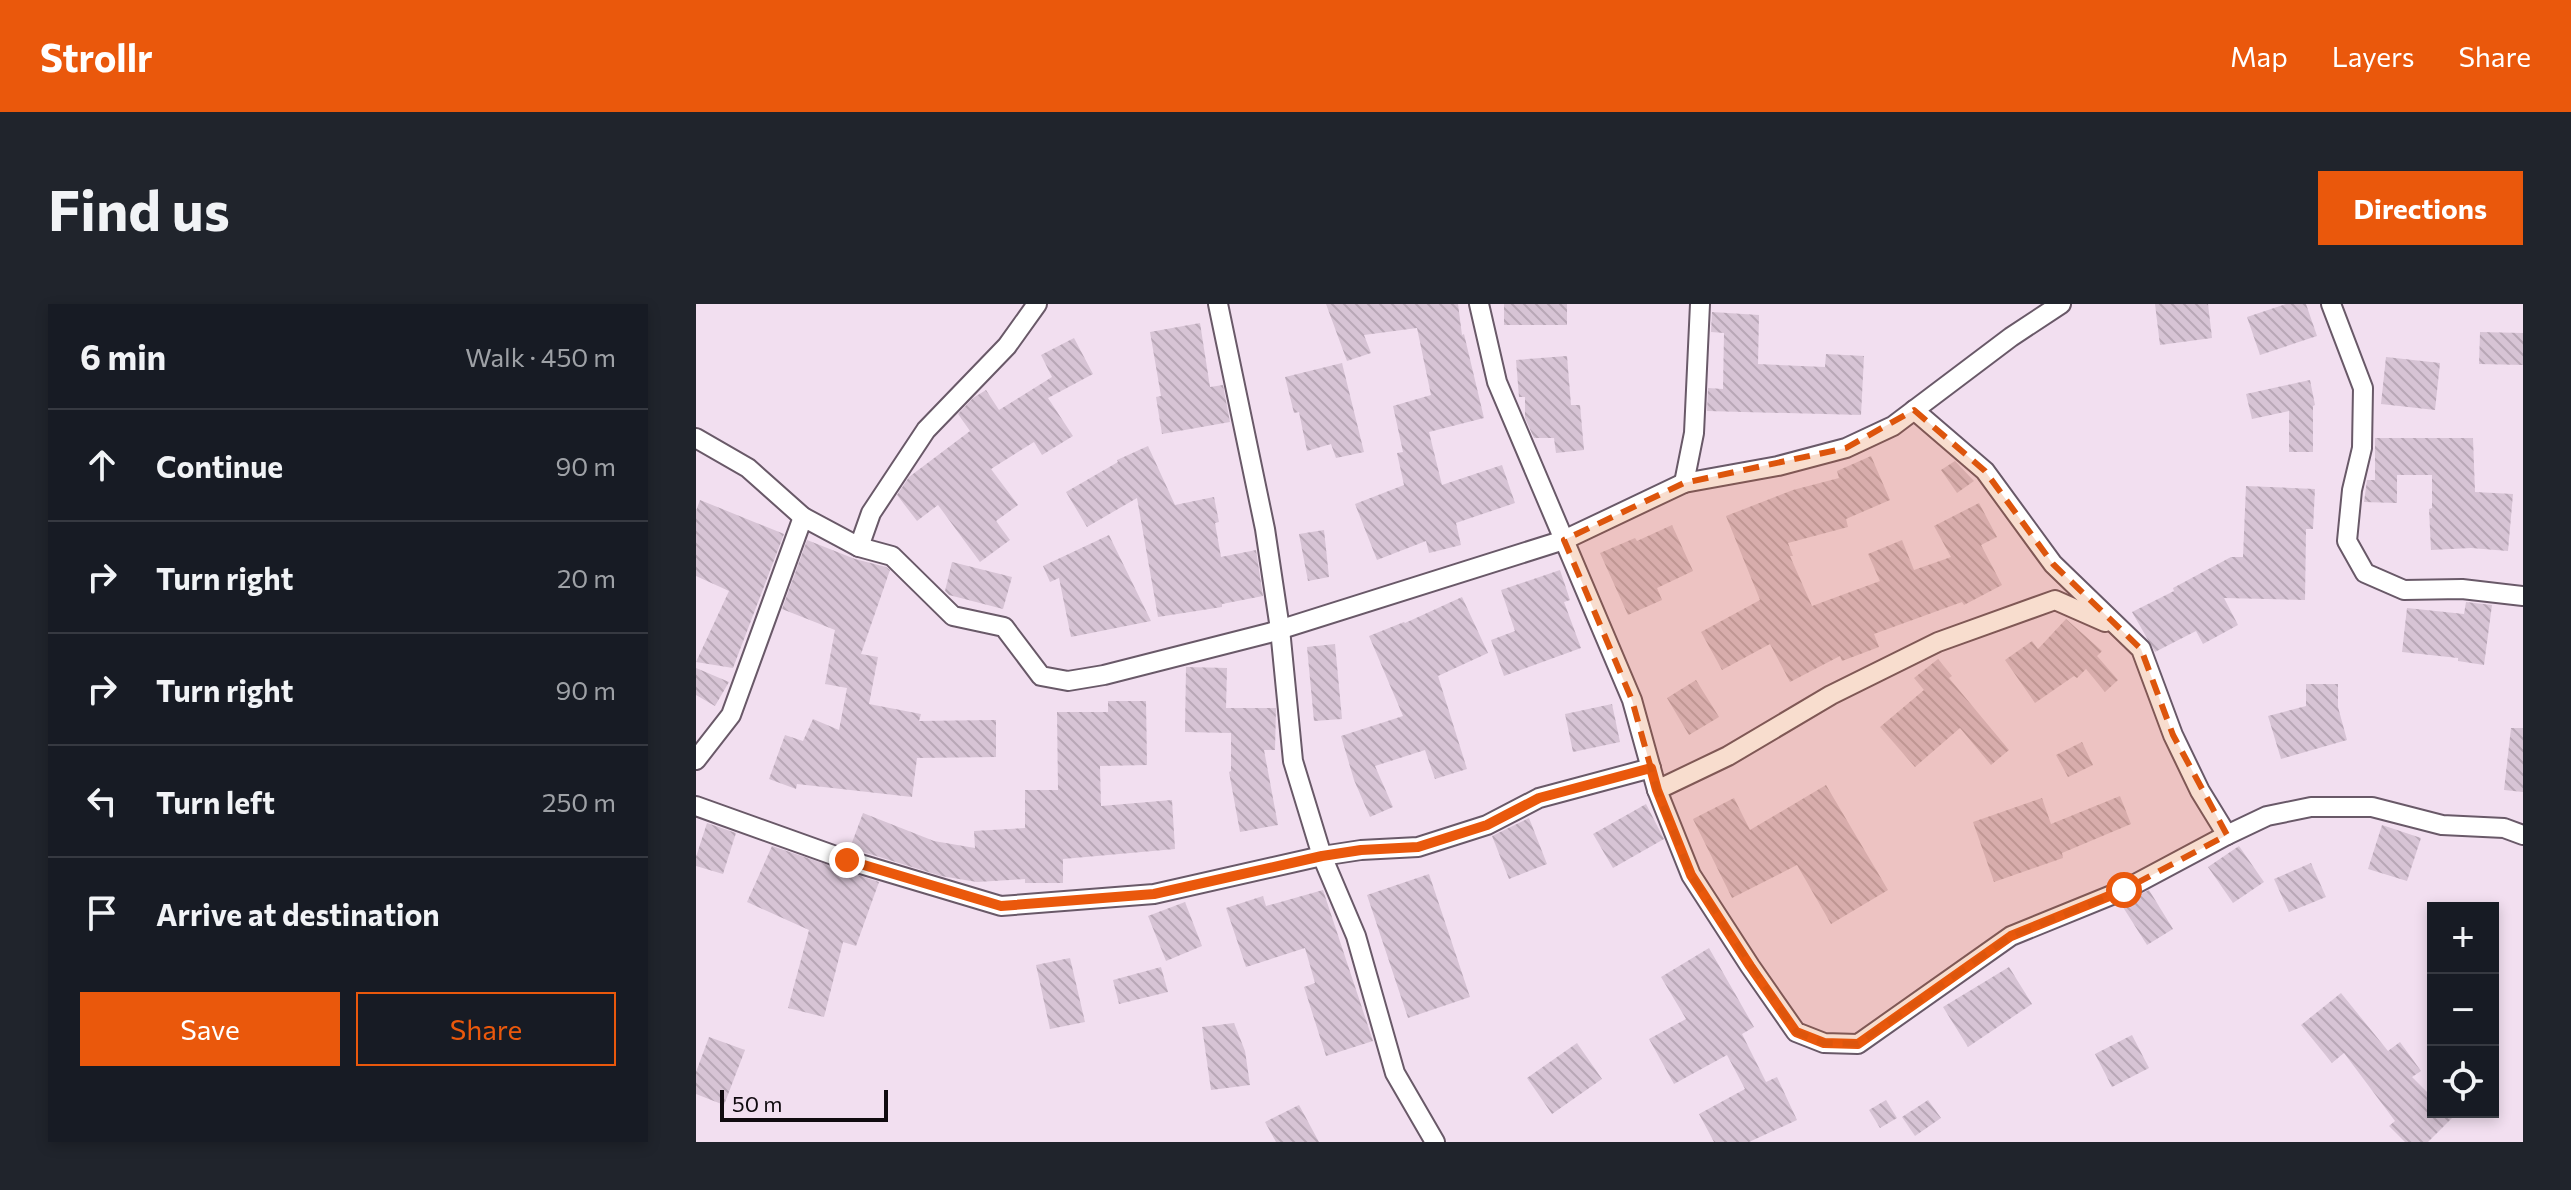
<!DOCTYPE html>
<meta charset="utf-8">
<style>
body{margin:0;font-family:Commissioner,sans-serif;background:#20242c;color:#f1f3f6}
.controls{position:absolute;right:24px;bottom:24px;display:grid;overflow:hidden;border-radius:0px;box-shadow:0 4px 12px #0003}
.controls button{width:72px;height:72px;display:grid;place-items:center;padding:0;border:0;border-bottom:2px solid #363941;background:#171b24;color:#f1f3f6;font:40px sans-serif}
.scale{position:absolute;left:24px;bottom:20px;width:168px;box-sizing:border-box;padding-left:8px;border:4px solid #100a0f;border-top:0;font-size:22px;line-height:28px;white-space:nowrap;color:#100a0f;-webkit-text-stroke:6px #f2dff0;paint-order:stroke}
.stop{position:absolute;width:24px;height:24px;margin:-18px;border:6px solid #ea580c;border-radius:50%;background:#fff}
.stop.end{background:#ea580c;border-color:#fff;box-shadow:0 2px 8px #0008}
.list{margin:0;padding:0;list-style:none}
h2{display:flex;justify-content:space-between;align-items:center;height:104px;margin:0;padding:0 32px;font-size:34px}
h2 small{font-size:26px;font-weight:400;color:#9ea1a6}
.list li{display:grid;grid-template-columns:52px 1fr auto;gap:24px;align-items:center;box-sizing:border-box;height:112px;padding:0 32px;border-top:2px solid #363941}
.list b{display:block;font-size:30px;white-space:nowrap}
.list em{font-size:26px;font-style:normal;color:#9ea1a6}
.actions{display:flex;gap:16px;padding:24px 32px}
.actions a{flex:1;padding:18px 0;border:2px solid #ea580c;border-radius:0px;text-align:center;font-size:28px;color:#ea580c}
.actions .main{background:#ea580c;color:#fff}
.icon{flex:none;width:44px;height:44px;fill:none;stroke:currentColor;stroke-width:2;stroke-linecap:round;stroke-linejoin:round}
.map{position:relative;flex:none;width:1827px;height:838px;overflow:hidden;border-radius:0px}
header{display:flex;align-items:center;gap:48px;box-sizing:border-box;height:112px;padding:0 40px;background:#ea580c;color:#fff}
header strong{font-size:38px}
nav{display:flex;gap:44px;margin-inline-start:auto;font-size:28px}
.intro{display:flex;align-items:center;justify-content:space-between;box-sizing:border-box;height:192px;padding:0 48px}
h1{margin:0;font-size:56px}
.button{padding:20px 36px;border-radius:0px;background:#ea580c;color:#fff;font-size:28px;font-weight:700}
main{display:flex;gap:48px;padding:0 48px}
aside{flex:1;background:#171b24;border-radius:0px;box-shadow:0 4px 12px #0003}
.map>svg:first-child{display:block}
.building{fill:url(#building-back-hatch)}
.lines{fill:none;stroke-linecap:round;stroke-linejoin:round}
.minor-casing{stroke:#695968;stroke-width:22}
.minor{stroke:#fff;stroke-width:18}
.route{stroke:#ea580c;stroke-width:10}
.marked{fill:#dd550c;fill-opacity:0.2;stroke:#dd550c;stroke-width:6;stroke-dasharray:16 10;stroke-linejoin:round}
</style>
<header>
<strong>Strollr</strong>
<nav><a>Map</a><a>Layers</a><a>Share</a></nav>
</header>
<div class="intro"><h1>Find us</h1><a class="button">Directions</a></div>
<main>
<aside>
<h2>6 min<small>Walk · 450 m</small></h2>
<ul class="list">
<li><svg class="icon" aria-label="ahead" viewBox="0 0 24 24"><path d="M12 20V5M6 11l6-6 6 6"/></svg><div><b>Continue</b></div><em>90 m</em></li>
<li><svg class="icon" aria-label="right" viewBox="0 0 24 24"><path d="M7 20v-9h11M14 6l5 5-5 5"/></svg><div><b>Turn right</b></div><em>20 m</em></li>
<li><svg class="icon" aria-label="right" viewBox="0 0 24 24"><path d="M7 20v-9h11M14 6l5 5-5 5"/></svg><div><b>Turn right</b></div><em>90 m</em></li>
<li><svg class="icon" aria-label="left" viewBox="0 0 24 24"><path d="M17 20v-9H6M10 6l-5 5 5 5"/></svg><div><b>Turn left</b></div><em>250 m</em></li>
<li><svg class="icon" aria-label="arrive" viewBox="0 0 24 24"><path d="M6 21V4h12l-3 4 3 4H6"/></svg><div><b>Arrive at destination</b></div></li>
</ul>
<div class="actions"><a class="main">Save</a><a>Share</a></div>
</aside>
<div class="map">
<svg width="1827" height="838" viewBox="0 0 1827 838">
<defs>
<pattern id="building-back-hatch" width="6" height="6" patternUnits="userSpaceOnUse" patternTransform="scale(2)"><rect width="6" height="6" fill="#d7c4d5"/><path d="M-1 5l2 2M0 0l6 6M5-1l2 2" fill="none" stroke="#b8a7b6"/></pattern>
</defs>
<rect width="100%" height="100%" fill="#f2dff0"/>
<g class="building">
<path d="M630 0H762L766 31 768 30 788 114 733 128 746 181 806 161 819 199 760 219 765 241 733 249 730 237 681 256 659 200 708 181 701 149 707 148 697 102 735 91 721 24 668 31 675 49 651 57Z"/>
<rect x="808" y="0" width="63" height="21"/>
<path d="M1459 0H1512L1516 34 1464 41Z"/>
<path d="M1590 0H1610L1621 32 1564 51 1551 13Z"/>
<path d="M1016 8 1063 11 1062 60 1129 63 1130 50 1168 52 1165 111 1011 107 1012 84 1027 85 1028 29 1015 28Z"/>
<path d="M504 19 514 83 527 81 534 118 466 130 460 93 465 92 454 28Z"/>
<path d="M1784 28 1827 29V61L1783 60Z"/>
<path d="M378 34 397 70 352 94 377 132 346 151 338 138 295 165 322 201 300 217 314 236 284 258 242 201 221 217 201 191 213 173 274 127 262 110 277 94 290 86 303 106 356 73 345 51Z"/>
<path d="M871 52 875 101H884L888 146 860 149 858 134H838L829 114V93H823L820 56Z"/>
<path d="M1690 53 1744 59 1739 106 1685 100Z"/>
<path d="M646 59 668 148 640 154 635 140 611 147 603 108 598 109 589 73Z"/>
<path d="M1614 76 1619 101 1617 102V148H1593V107L1556 115 1550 90Z"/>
<path d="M1679 134H1777L1779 188 1817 190 1812 247 1775 244 1735 246 1733 205 1736 204V171H1701V199L1668 198 1671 176H1679Z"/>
<path d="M452 142 479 201 518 193 523 218 519 219 525 253 560 246 567 292 526 300V303L462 313 441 194 391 223 370 188 422 158 421 156Z"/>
<path d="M1175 152 1194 196 1150 215 1152 223 1092 239 1097 252H1094L1116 302 1184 277 1172 250 1206 236 1218 266 1255 253 1238 222 1283 199 1301 233 1285 241 1306 281 1268 301 1266 298 1178 330 1183 343 1146 357 1144 352 1094 378 1074 340 1026 366 1005 328 1064 296 1030 212 1097 186 1143 174 1141 167Z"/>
<path d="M1259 157 1278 177 1261 189 1245 166Z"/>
<path d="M1550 182 1619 185 1617 225H1610L1609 296 1528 294 1542 321 1507 340 1500 327 1459 348 1436 308 1478 287 1477 284 1535 253H1547Z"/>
<path d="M4 196 88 230 37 364 0 358 33 287 0 272V207Z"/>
<path d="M976 221 997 267 961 284 966 296 932 311 904 249 939 234 941 237Z"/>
<path d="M628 226 633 273 612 277 603 230Z"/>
<path d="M413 231 455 317 375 333 363 274 354 278 347 262Z"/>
<path d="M111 236 159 255 190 263 194 266 165 350 182 353 173 400 225 410 223 417 300 416V453L221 454 216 493 101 480 100 485 73 475 89 431 107 437 117 415 143 426 151 384 129 380 139 326 86 305Z"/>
<path d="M256 258 316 273 307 305 253 291 249 287Z"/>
<path d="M864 266 874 296 868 298 885 344 808 372 795 336 819 327 805 286Z"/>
<path d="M766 293 792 349 742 372 771 465 739 475 729 446 679 462 697 503 674 513 658 476 645 432 707 412 673 332 708 318 709 319Z"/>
<path d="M1770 298 1796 301 1788 361 1762 357V354L1706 348 1711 304 1768 310Z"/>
<path d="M1370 315 1406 347 1401 352 1422 376 1409 388 1390 365 1381 374 1378 372 1339 399 1309 356 1336 337 1342 345Z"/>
<path d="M639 340 646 415 618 417 611 343Z"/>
<path d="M1242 355 1256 372 1253 374 1313 446 1295 461 1264 424 1219 463 1184 423 1228 386 1218 374Z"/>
<path d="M490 363 531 364 530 404H580L579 446H568L582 521 544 528 533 468 535 467V429L489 428Z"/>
<path d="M0 364 33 378 19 402 0 391Z"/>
<path d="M1000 376 1023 413 993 431 971 394Z"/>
<path d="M1610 380H1642V403L1651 436 1585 455 1572 412 1610 402Z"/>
<path d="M412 397H450L451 461 404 462 405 502 476 496 479 545 367 555V579H329V575L281 578 245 572 154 544 167 509 238 537 279 544 278 527 329 524V486H362L361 408H412Z"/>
<path d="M916 400 924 438 877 448 869 410Z"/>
<path d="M1815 424H1827V488L1808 486Z"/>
<path d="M1386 438 1397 461 1372 473 1360 451Z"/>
<path d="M1130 481 1192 586 1135 620 1101 561 1036 594 997 515 1038 494 1054 526Z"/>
<path d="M1424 492 1435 520 1366 549 1367 554 1298 578 1277 518 1346 494 1355 520Z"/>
<path d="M950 500 968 535 917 564 897 530Z"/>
<path d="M833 514 851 560 813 575 796 532Z"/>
<path d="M11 519 40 529 27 570 0 562V553Z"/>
<path d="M1686 521 1725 534 1711 577 1672 565Z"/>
<path d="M76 542 183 578 160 642 147 638 128 713 92 704 113 626 51 598Z"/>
<path d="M1543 542 1568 578 1537 599 1512 563Z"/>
<path d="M1615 559 1630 593 1593 608 1578 575Z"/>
<path d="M733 570 774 693 712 714 671 591Z"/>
<path d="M627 586 677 737 630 752 608 683 619 679 609 644 550 663 530 604 567 592 570 602Z"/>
<path d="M1453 586 1477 625 1451 641 1425 600Z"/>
<path d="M489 598 506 642 470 657 452 612Z"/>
<path d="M1013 644 1058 723 1046 730 1070 778 1081 773 1101 816 1053 838H1018L1003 810 1049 785 1031 751 978 780 953 735 990 715 965 673Z"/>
<path d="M374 654 389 718 354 725 340 661Z"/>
<path d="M465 663 472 688 423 700 417 676Z"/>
<path d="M1313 663 1336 700 1272 743 1247 703Z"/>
<path d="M1645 689 1692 747 1704 738 1725 767 1716 773 1737 794V808H1762L1732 838H1709L1693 822 1699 817 1648 749 1636 759 1605 721Z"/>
<path d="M538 719 549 747 554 781 515 786 506 723Z"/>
<path d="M1436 731 1453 764 1416 783 1399 750Z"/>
<path d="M13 733 49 746 28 801 0 790V768Z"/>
<path d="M881 739 906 775 856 810 831 774Z"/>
<path d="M1190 796 1201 814 1184 824 1173 806Z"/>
<path d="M1232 796 1245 814 1219 832 1206 813Z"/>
<path d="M603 801 623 838H580L569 818Z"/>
</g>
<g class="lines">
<defs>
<g id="minor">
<path d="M522 0 569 225 584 325 597 457 626 552 660 632 699 769 739 838"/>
<path d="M783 0 801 78 936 396 961 486 995 571 1054 662 1100 728 1128 739 1162 740 1315 632 1428 586 1531 531 1571 512 1615 503H1676L1746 521 1808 524 1827 531"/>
<path d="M1635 0 1667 84 1666 144 1656 186 1651 237 1669 269 1708 286 1766 285 1827 292"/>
<path d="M1218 106 1289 167 1357 260 1445 345 1477 431 1504 487 1531 531"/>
<path d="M0 134 52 164 107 213 163 243 196 252 257 312 308 323 345 372 372 377 408 371 573 329 868 236 988 179 1082 162 1150 144 1197 122 1315 33 1365 0"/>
<path d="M988 179 998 129 1004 0"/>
<path d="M163 243 175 209 230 126 311 42 341 0"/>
<path d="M0 456 35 411 107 213"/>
<path d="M961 486 1032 452 1135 391 1242 338 1359 296 1409 318"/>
<path d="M0 502 151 556 305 602 458 590 626 552 665 546 722 543 791 521 843 494 955 464"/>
</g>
</defs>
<use href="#minor" class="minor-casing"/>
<use href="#minor" class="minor"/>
</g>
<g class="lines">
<path class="route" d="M151 556 305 602 458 590 626 552 665 546 722 543 791 521 843 494 955 464 961 486 995 571 1054 662 1100 728 1128 739 1162 740 1315 632 1428 586"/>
</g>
<path class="marked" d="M1218 106 1289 167 1357 260 1445 345 1477 431 1531 531 1428 586 1315 632 1162 740 1128 739 1100 728 995 571 961 486 936 396 868 236 988 179 1150 144Z"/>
</svg>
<div class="controls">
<button>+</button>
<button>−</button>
<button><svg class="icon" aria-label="locate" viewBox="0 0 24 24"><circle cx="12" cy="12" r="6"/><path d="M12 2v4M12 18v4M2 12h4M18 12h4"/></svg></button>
</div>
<div class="scale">50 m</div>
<div class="stop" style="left:1428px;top:586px"></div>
<div class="stop end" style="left:151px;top:556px"></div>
</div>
</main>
